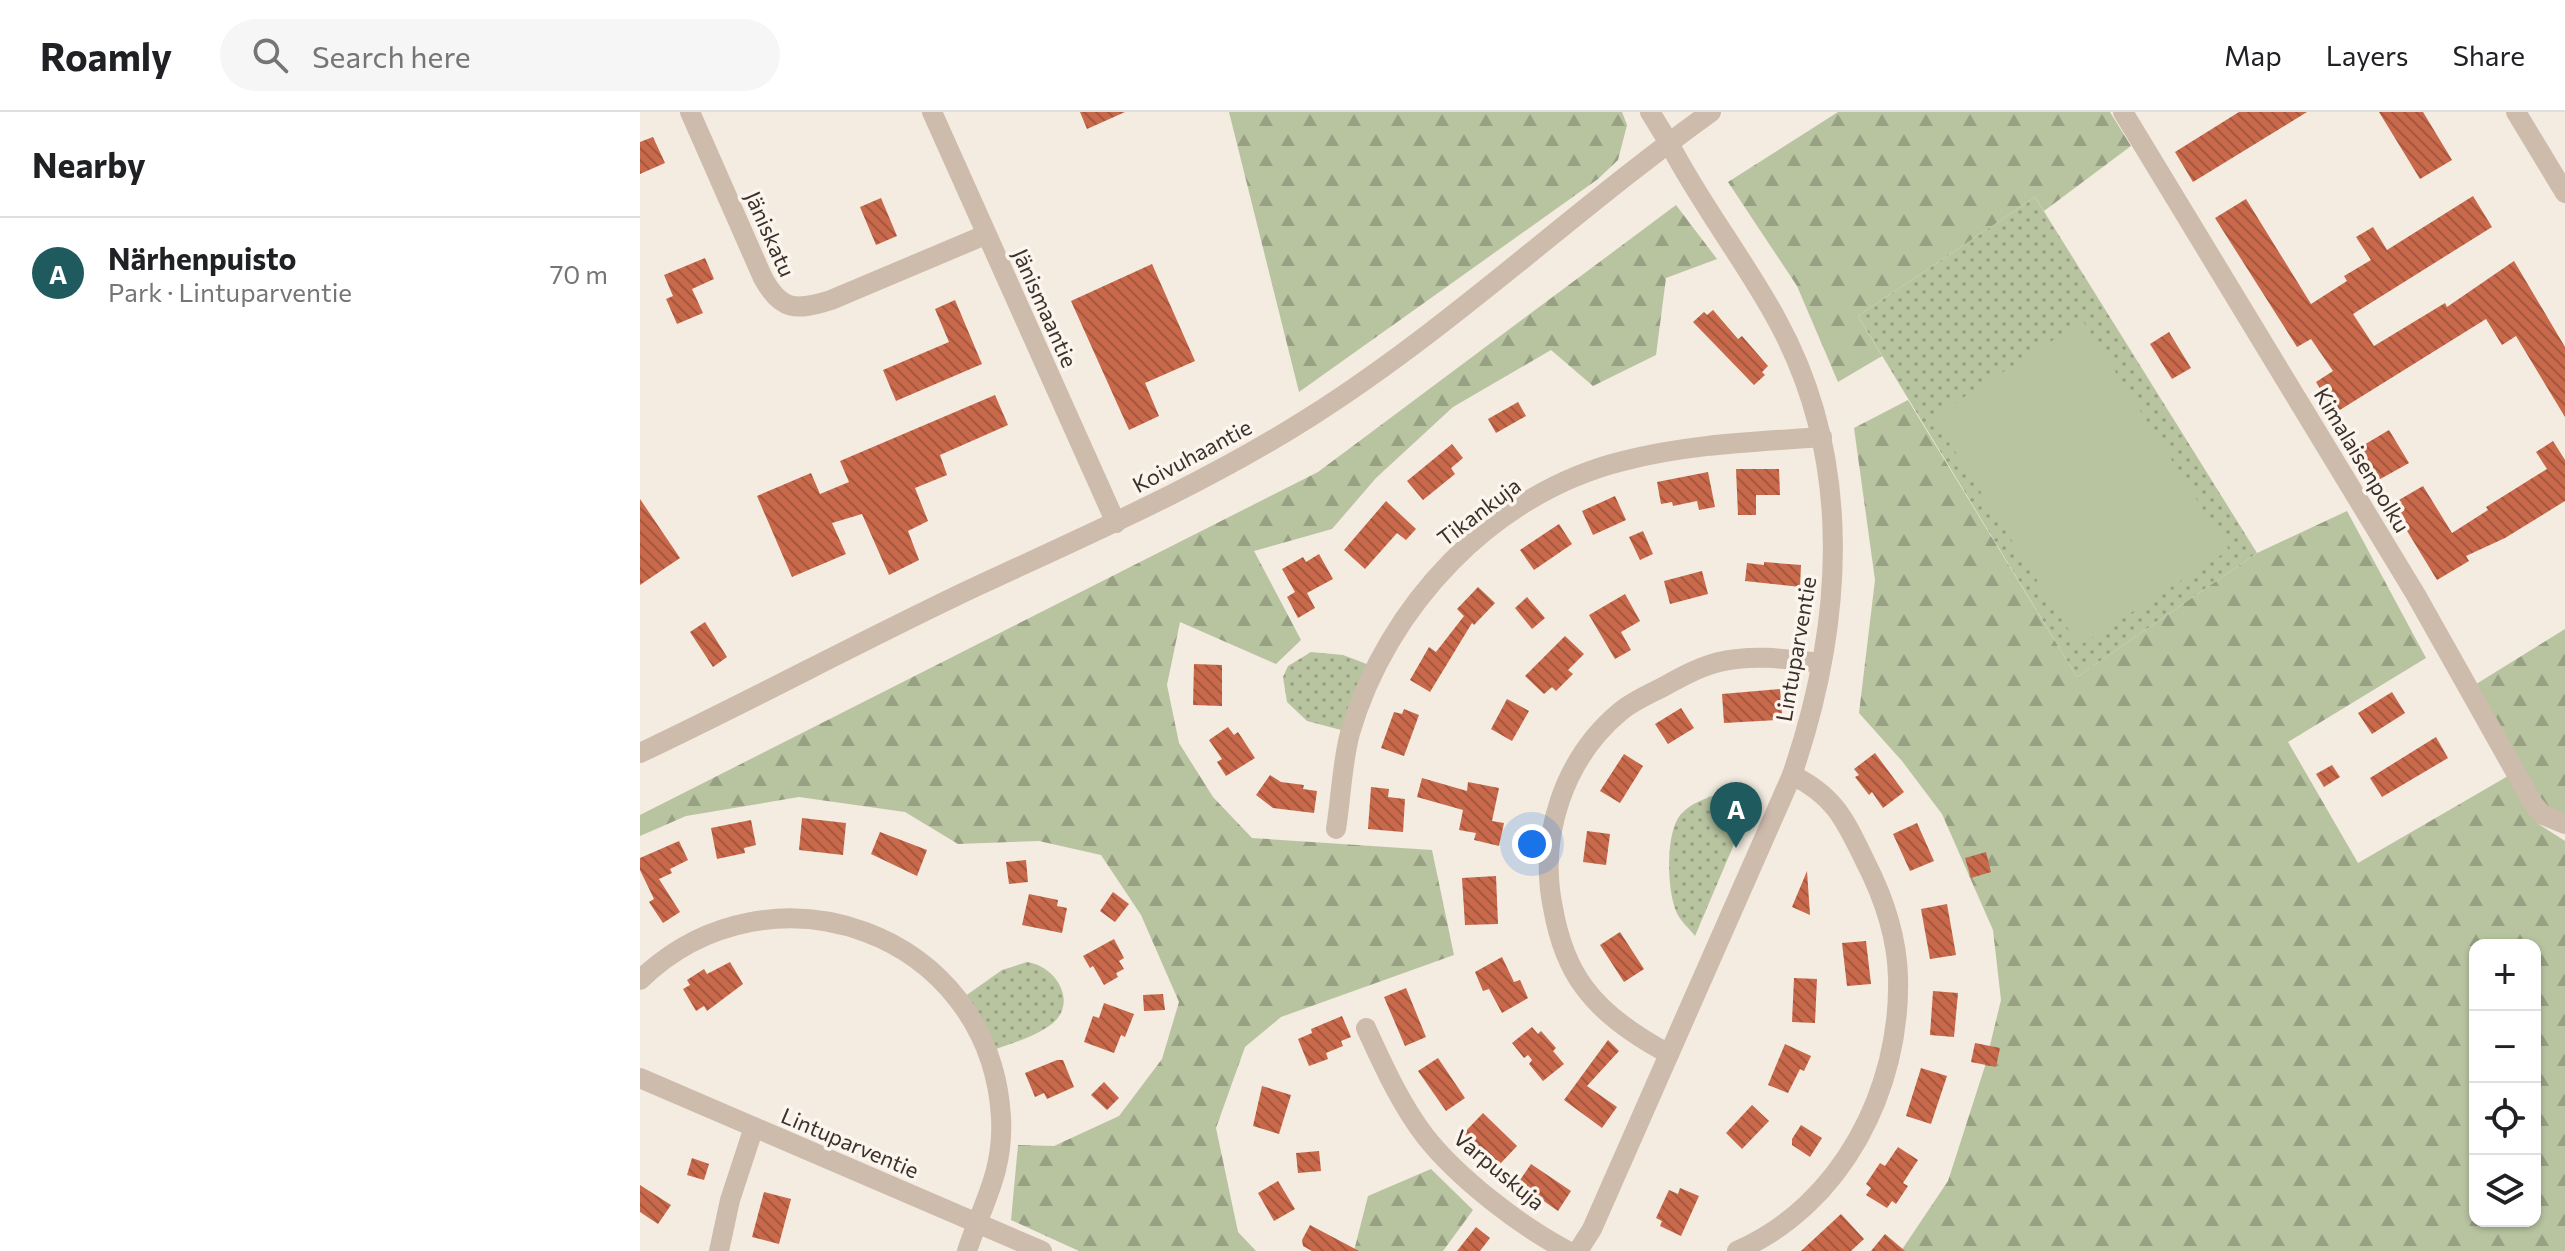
<!DOCTYPE html>
<meta charset="utf-8">
<style>
body{margin:0;font-family:Commissioner,sans-serif;background:#f6f6f6;color:#202124}
.controls{position:absolute;right:24px;bottom:24px;display:grid;overflow:hidden;border-radius:16px;box-shadow:0 2px 6px #0004}
.controls button{width:72px;height:72px;display:grid;place-items:center;padding:0;border:0;border-bottom:2px solid #e0e0e0;background:#fff;color:#202124;font:40px sans-serif}
.you{position:absolute;left:892px;top:732px;width:28px;height:28px;margin:-20px;border:6px solid #fff;border-radius:50%;background:#1a73e8;box-shadow:0 0 0 12px #1a73e833}
.badge{display:grid;place-items:center;width:52px;height:52px;border-radius:50%;background:#1f5a5e;color:#fff;font-size:26px;font-weight:700}
.pin{position:absolute;translate:-50% -66px;filter:drop-shadow(0 2px 4px #0008)}
.pin::after{content:'';position:absolute;top:42px;width:28px;height:24px;background:inherit;clip-path:polygon(0 0,100% 0,50% 100%)}
.list{margin:0;padding:0;list-style:none}
h2{display:flex;justify-content:space-between;align-items:center;height:104px;margin:0;padding:0 32px;font-size:34px}
h2 small{font-size:26px;font-weight:400;color:#757577}
.list li{display:grid;grid-template-columns:52px 1fr auto;gap:24px;align-items:center;box-sizing:border-box;height:112px;padding:0 32px;border-top:2px solid #e0e0e0}
.list b{display:block;font-size:30px;white-space:nowrap}
.list p{margin:0;font-size:26px;white-space:nowrap;color:#757577}
.list em{font-size:26px;font-style:normal;color:#757577}
.icon{flex:none;width:44px;height:44px;fill:none;stroke:currentColor;stroke-width:2;stroke-linecap:round;stroke-linejoin:round}
.map{position:relative;flex:none;width:1925px;height:1139px;overflow:hidden}
header{display:flex;align-items:center;gap:48px;box-sizing:border-box;height:112px;padding:0 40px;background:#fff;border-bottom:2px solid #e0e0e0}
header strong{font-size:38px}
nav{display:flex;gap:44px;margin-inline-start:auto;font-size:28px}
.search{width:560px;height:72px;background:#f6f6f6;display:flex;align-items:center;gap:20px;box-sizing:border-box;padding:0 28px;border-radius:44px;color:#757577;font-size:30px}
main{display:flex}
aside{flex:1;background:#fff}
.map>svg:first-child{display:block}
.green{fill:url(#green-dots)}
.forest{fill:url(#forest-firs);fill-rule:evenodd}
.pitch{fill:#b8c4a0}
.building{fill:url(#building-back-hatch)}
.lines{fill:none;stroke-linecap:round;stroke-linejoin:round}
.minor{stroke:#cdbbac;stroke-width:20}
.tertiary{stroke:#cdbbac;stroke-width:20}
.labels{text-anchor:middle;stroke-width:7;stroke-linejoin:round;paint-order:stroke}
.street-label{font-size:22px;fill:#3b302b;stroke:#fbf5ee}
</style>
<header>
<strong>Roamly</strong>
<div class="search"><svg class="icon" aria-label="search" viewBox="0 0 24 24"><circle cx="10" cy="10" r="6"/><path d="M15 15l6 6"/></svg>Search here</div>
<nav><a>Map</a><a>Layers</a><a>Share</a></nav>
</header>
<main>
<aside>
<h2>Nearby<small></small></h2>
<ul class="list">
<li><span class="badge">A</span><div><b>Närhenpuisto</b><p>Park · Lintuparventie</p></div><em>70 m</em></li>
</ul>
</aside>
<div class="map">
<svg width="1925" height="1139" viewBox="0 0 1925 1139">
<defs>
<pattern id="green-dots" width="8" height="8" patternUnits="userSpaceOnUse" patternTransform="scale(2)"><rect width="8" height="8" fill="#b8c4a0"/><path d="M2 2h.1M6 6h.1" fill="none" stroke="#97a083" stroke-width="1.8" stroke-linecap="round"/></pattern>
<pattern id="forest-firs" width="22" height="20" patternUnits="userSpaceOnUse" patternTransform="scale(2)"><rect width="22" height="20" fill="#b8c4a0"/><path d="M5 1l3.5 6h-7zM16 11l3.5 6h-7z" fill="#97a083"/></pattern>
<pattern id="building-back-hatch" width="6" height="6" patternUnits="userSpaceOnUse" patternTransform="scale(2)"><rect width="6" height="6" fill="#c8694b"/><path d="M-1 5l2 2M0 0l6 6M5-1l2 2" fill="none" stroke="#a4573f"/></pattern>
</defs>
<rect width="100%" height="100%" fill="#f4ebe1"/>
<g class="green">
<path d="M1395 85 1617 441 1437 565 1218 204Z"/>
<path d="M671 540 703 543 732 554 705 619 667 609 647 590 643 565 648 554Z"/>
<path d="M1080 681H1100L1114 685 1055 824C1049 816 1039 808 1036 799 1027 777 1025 720 1041 702 1051 691 1067 686 1080 681Z"/>
<path d="M387 850C417 854 440 893 409 914 392 926 369 932 350 939L321 887 362 858Z"/>
</g>
<g class="forest">
<path d="M589 0H982L987 13 978 48 958 67 659 280Z"/>
<path d="M1198 0H1470L1491 34 1404 99 1395 85 1218 204 1242 244 1198 270 1157 174 1088 70Z"/>
<path d="M1036 93 1077 147 1026 166 1016 243 953 274 911 238 813 295 736 366 692 417 614 439 661 528 636 552 540 510 527 573 539 631 573 685 612 726 792 738 814 843 641 905 605 935 576 1016 598 1120 616 1139H439L371 1108 378 1033 414 1034 479 1004 522 947 539 890 501 803 461 743 399 729 318 732 265 700 159 685 46 704 0 724V703L678 360Z"/>
<path d="M1268 288 1437 565 1617 441 1707 399 1786 546 1648 630 1718 751 1868 664 1897 711 1925 729V1139H1261L1308 1069 1345 954 1361 888 1353 818 1302 702 1262 649 1219 601 1235 468 1214 316ZM1835 833H1895V1109H1835Z"/>
<path d="M1925 517V705L1906 696 1833 574Z"/>
<path d="M791 1057 833 1098 803 1139H714L728 1084Z"/>
</g>
<path class="pitch" d="M1443 209 1589 438 1439 534 1293 305Z"/>
<g class="building">
<path d="M440 0H485L447 17Z"/>
<path d="M1599 0H1667L1553 70 1535 40Z"/>
<path d="M1739 0H1783L1812 48 1780 67Z"/>
<path d="M13 25 25 51 0 62V30Z"/>
<path d="M1833 84 1852 115 1713 202 1734 234 1805 191 1807 195 1874 149 1925 235V305L1876 224 1862 233 1846 207 1695 301 1676 270 1693 259 1671 227 1657 235 1575 106 1606 87 1671 192 1707 169 1704 164 1731 148 1716 125 1733 115 1747 138Z"/>
<path d="M241 86 257 124 236 133 220 95Z"/>
<path d="M65 146 74 167 52 177 63 201 37 212 26 187 33 184 24 163Z"/>
<path d="M512 152 555 249 505 271 519 304 489 318 431 189Z"/>
<path d="M315 188 342 252 256 289 243 258 309 230 295 197Z"/>
<path d="M1073 198 1098 227 1102 224 1128 254 1122 260 1125 263 1114 273 1053 210 1064 200 1067 203Z"/>
<path d="M1529 220 1551 256 1532 267 1510 232Z"/>
<path d="M355 283 368 313 300 343 307 363 275 376 288 409 268 419 279 448 249 463 222 402 192 411 206 442 152 465 117 384 171 361 180 382 209 370 200 349Z"/>
<path d="M878 290 886 304 856 321 848 307Z"/>
<path d="M1749 318 1769 351 1726 375 1719 364 1730 357 1717 337Z"/>
<path d="M1913 329 1925 348V389L1865 426 1826 444 1829 449 1797 468 1761 409 1750 415 1740 399 1783 374 1812 421 1848 398 1846 395 1907 357 1896 340Z"/>
<path d="M812 332 823 346 811 356 815 362 783 388 767 369Z"/>
<path d="M1096 357H1139L1140 383H1116V403H1098Z"/>
<path d="M1068 360 1075 395 1059 398 1057 389 1033 394 1032 390 1021 392 1017 370Z"/>
<path d="M975 384 986 408 953 423 942 399Z"/>
<path d="M0 387 40 446 0 473Z"/>
<path d="M746 389 776 417 766 428 757 421 725 457 704 438Z"/>
<path d="M919 412 932 432 894 458 880 438Z"/>
<path d="M1003 419 1013 442 1000 448 989 425Z"/>
<path d="M679 442 693 467 667 481 675 496 658 506 647 485 655 480 642 457 663 445 666 450Z"/>
<path d="M1124 450 1161 453 1160 475 1105 469 1107 451 1124 453Z"/>
<path d="M1062 459 1068 482 1030 492 1024 469Z"/>
<path d="M838 475 855 491 834 513 832 511 790 580 770 568 789 535 796 540 824 504 817 497Z"/>
<path d="M985 482 1000 509 981 520 991 538 975 547 949 503Z"/>
<path d="M887 485 905 506 892 517 875 496Z"/>
<path d="M65 510 87 545 73 555 50 520Z"/>
<path d="M925 524 944 542 928 558 933 562 916 579 912 575 904 582 885 564Z"/>
<path d="M554 552 582 553V594L553 593Z"/>
<path d="M1140 577 1142 602 1137 603V608L1084 611 1082 582Z"/>
<path d="M1752 580 1765 601 1732 622 1718 601Z"/>
<path d="M867 587 889 599 872 629 851 617Z"/>
<path d="M1041 596 1054 616 1028 632 1015 612Z"/>
<path d="M764 597 779 603 764 644 741 636 754 600 762 602Z"/>
<path d="M588 615 594 623 598 620 615 646 586 664 577 650 582 647 569 628Z"/>
<path d="M1796 625 1808 646 1742 685 1730 666Z"/>
<path d="M1235 641 1264 680 1243 696 1232 680 1229 683 1215 665 1219 663 1214 657Z"/>
<path d="M984 642 1003 654 980 691 960 679Z"/>
<path d="M1692 653 1700 665 1684 675 1676 662Z"/>
<path d="M630 663 641 670 664 673 663 677 677 679 674 701 633 696 616 683Z"/>
<path d="M782 666 827 679 828 670 859 676 852 709 864 711 859 734 834 728 836 721 819 718 823 698 777 685Z"/>
<path d="M731 675 749 677 748 685 765 687 763 720 728 717Z"/>
<path d="M162 706 206 711 203 743 159 738Z"/>
<path d="M111 708 116 733 104 736 105 741 77 747 71 716Z"/>
<path d="M1277 711 1294 749 1270 759 1253 722Z"/>
<path d="M947 719 970 722 966 753 943 750Z"/>
<path d="M240 720 287 738 277 764 231 742Z"/>
<path d="M39 729 48 748 30 757 32 761 19 767 40 800 23 811 9 790 14 787 0 758V746Z"/>
<path d="M1346 740 1351 760 1331 766 1325 746Z"/>
<path d="M386 748 388 770 369 772 366 750Z"/>
<path d="M1167 759 1170 803 1152 795Z"/>
<path d="M856 764 858 812 825 813 822 766Z"/>
<path d="M473 780 489 792 475 810 460 799Z"/>
<path d="M389 782 418 788 417 794 427 796 422 821 382 813Z"/>
<path d="M1307 792 1316 843 1290 847 1281 797Z"/>
<path d="M980 820 1004 857 984 870 960 833Z"/>
<path d="M474 827 484 846 479 849 484 857 476 861 478 865 464 873 453 854 450 856 443 844Z"/>
<path d="M1226 829 1231 872 1207 874 1202 831Z"/>
<path d="M862 845 874 870 880 868 888 886 862 901 849 877 843 879 835 860Z"/>
<path d="M90 850 103 872 67 899 64 894 56 899 43 877 50 873 47 868 64 857 67 862Z"/>
<path d="M1154 866 1177 867 1175 911 1152 910Z"/>
<path d="M766 876 786 925 765 934 744 885Z"/>
<path d="M1293 879 1318 881 1314 925 1290 923Z"/>
<path d="M523 882 525 898 504 899 503 883Z"/>
<path d="M464 891 494 902 485 925 481 923 474 941 444 930 453 904 459 906Z"/>
<path d="M702 904 711 925 701 929 703 934 686 941 688 947 669 954 658 927 672 921 671 917Z"/>
<path d="M892 915 898 922 901 919 916 936 913 939 924 952 903 969 889 952 892 948 888 943 884 946 872 931Z"/>
<path d="M968 928 979 939 947 974 977 995 962 1016 924 988Z"/>
<path d="M1335 931 1360 936 1356 955 1331 950Z"/>
<path d="M1145 932 1171 944 1164 959 1160 957 1148 981 1128 973Z"/>
<path d="M798 946 825 986 806 999 778 959Z"/>
<path d="M417 948H423L434 975 407 987 404 981 395 985 385 961Z"/>
<path d="M1281 956 1307 964 1291 1012 1266 1004Z"/>
<path d="M464 970 479 986 467 998 451 983Z"/>
<path d="M622 974 651 983 639 1022 613 1014Z"/>
<path d="M1112 993 1129 1009 1102 1037 1086 1021Z"/>
<path d="M843 1001 877 1034 860 1052 847 1039 844 1042 823 1022Z"/>
<path d="M1161 1013 1182 1026 1170 1045 1152 1033V1027Z"/>
<path d="M1258 1035 1278 1048 1263 1071 1268 1074 1256 1092 1252 1089 1247 1096 1226 1083 1231 1076 1226 1072 1240 1051 1245 1054Z"/>
<path d="M679 1039 681 1059 658 1061 656 1041Z"/>
<path d="M52 1046 69 1052 64 1068 47 1063Z"/>
<path d="M891 1052 931 1079 918 1099 878 1071Z"/>
<path d="M638 1069 655 1097 634 1109 618 1081Z"/>
<path d="M0 1073 31 1093 18 1112 0 1100Z"/>
<path d="M1040 1076 1059 1084 1041 1124 1020 1114 1022 1109 1016 1106 1029 1078 1038 1082Z"/>
<path d="M124 1080 151 1087 139 1132 112 1125Z"/>
<path d="M1201 1102 1224 1127 1211 1139H1161Z"/>
<path d="M670 1113 719 1139H672L663 1134 662 1128Z"/>
<path d="M836 1115 850 1126 840 1139H817Z"/>
<path d="M1245 1122 1265 1139H1231Z"/>
</g>
<g class="lines">
<g class="minor">
<path d="M50 0 123 166C141 199 156 199 191 188L345 123"/>
<path d="M292 0 476 411"/>
<path d="M1483 0 1776 483 1894 693 1903 703 1925 712"/>
<path d="M696 717C701 686 702 651 710 621 747 494 853 381 983 349 1049 332 1114 330 1182 325"/>
<path d="M0 868C130 742 350 820 361 1005 364 1060 343 1090 327 1139"/>
<path d="M726 916C743 953 760 991 785 1024 818 1066 880 1114 928 1139"/>
<path d="M1029 942C997 925 965 904 944 875 926 851 918 824 913 796 898 724 924 646 981 599 993 589 1009 582 1023 575 1041 565 1059 555 1079 550 1113 542 1147 547 1181 551"/>
<path d="M0 966 402 1139"/>
<path d="M79 1139 90 1088 114 1015"/>
<path d="M938 1139 952 1117 1152 663C1203 514 1215 350 1137 208 1104 147 1061 93 1029 31"/>
<path d="M1097 1139C1202 1093 1261 977 1258 865 1257 825 1243 784 1225 749 1205 708 1195 684 1152 663"/>
</g>
<g class="tertiary">
<path d="M1010 0 1029 31"/>
<path d="M1876 0 1925 81"/>
<path d="M0 641C112 588 221 529 333 476 447 423 563 373 670 305 812 215 934 98 1071 0"/>
</g>
</g>
<g class="labels">
<g class="street-label">
<text transform="translate(130 122) rotate(66)" y="8">Jäniskatu</text>
<text transform="translate(405 196) rotate(66)" y="8">Jänismaantie</text>
<text transform="translate(552 344) rotate(-28)" y="8">Koivuhaantie</text>
<text transform="translate(1722 348) rotate(59)" y="8">Kimalaisenpolku</text>
<text transform="translate(839 400) rotate(-37)" y="8">Tikankuja</text>
<text transform="translate(1156 537) rotate(-80)" y="8">Lintuparventie</text>
<text transform="translate(210 1031) rotate(23)" y="8">Lintuparventie</text>
<text transform="translate(859 1058) rotate(40)" y="8">Varpuskuja</text>
</g>
</g>
</svg>
<div class="controls">
<button>+</button>
<button>−</button>
<button><svg class="icon" aria-label="locate" viewBox="0 0 24 24"><circle cx="12" cy="12" r="6"/><path d="M12 2v4M12 18v4M2 12h4M18 12h4"/></svg></button>
<button><svg class="icon" aria-label="layers" viewBox="0 0 24 24"><path d="M12 4l9 5-9 5-9-5zM3 14l9 5 9-5"/></svg></button>
</div>
<div class="you"></div>
<div class="pin badge" style="left:1096px;top:736px">A</div>
</div>
</main>
